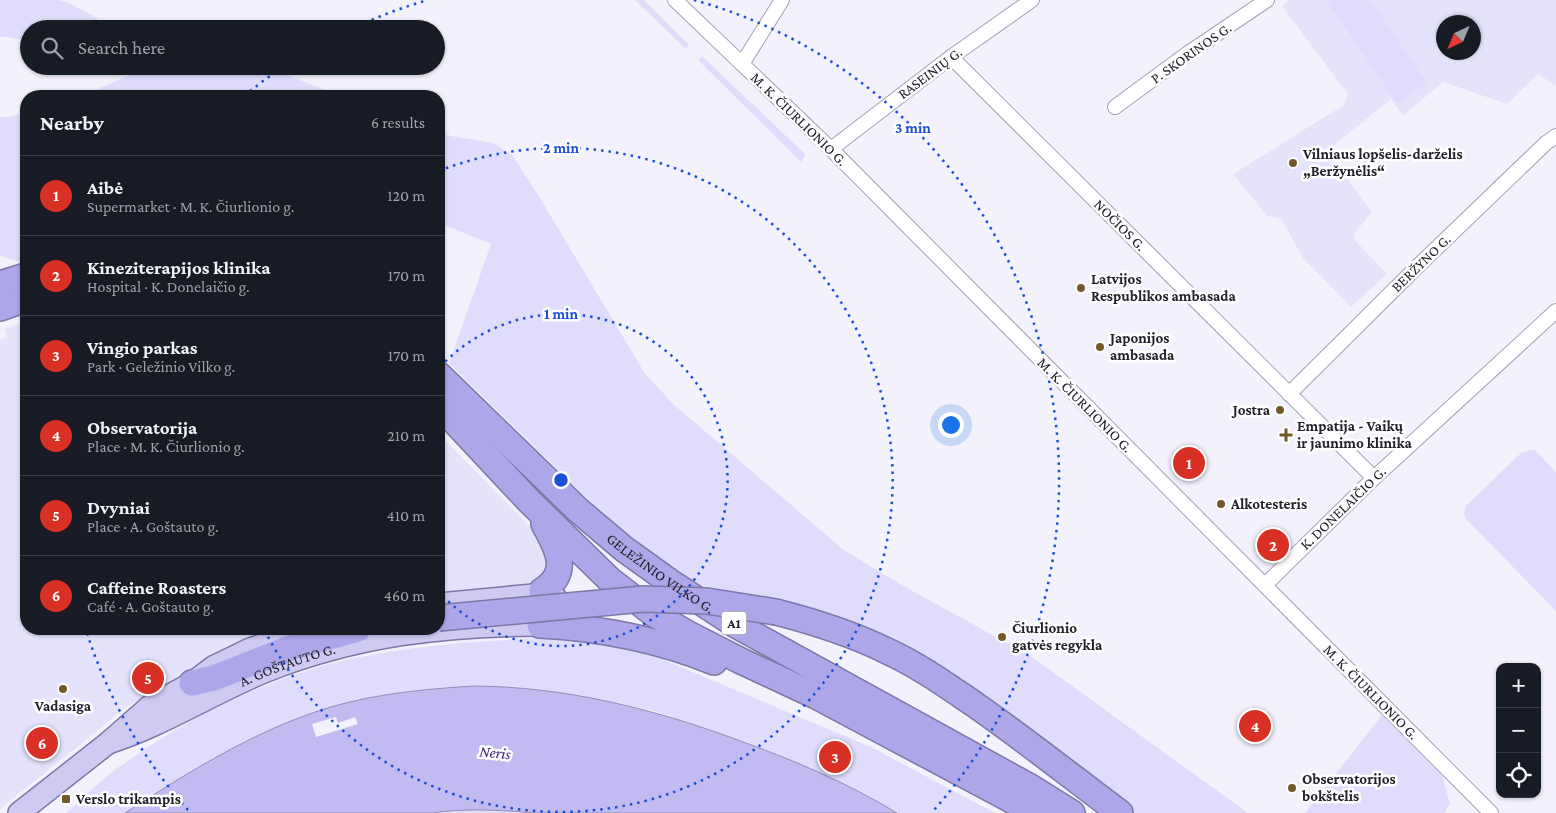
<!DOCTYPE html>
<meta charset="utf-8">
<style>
body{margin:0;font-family:"Crimson Pro",serif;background:#20242c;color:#f1f3f6}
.controls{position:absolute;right:15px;bottom:15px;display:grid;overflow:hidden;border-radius:10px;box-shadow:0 1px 4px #0004}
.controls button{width:45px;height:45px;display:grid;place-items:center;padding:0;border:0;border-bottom:1px solid #363941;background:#171b24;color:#f1f3f6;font:25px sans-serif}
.compass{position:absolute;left:1436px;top:15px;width:45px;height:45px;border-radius:50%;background:#171b24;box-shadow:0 1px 4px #0004;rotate:224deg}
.you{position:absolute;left:950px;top:424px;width:18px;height:18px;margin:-12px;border:4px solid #fff;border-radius:50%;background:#1a73e8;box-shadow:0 0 0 8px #1a73e833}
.badge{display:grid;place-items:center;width:32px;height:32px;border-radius:50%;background:#d93025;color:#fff;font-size:16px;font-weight:700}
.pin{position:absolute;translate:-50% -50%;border:2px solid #fff;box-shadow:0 1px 5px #0006}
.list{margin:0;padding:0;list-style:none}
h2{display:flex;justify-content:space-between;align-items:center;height:65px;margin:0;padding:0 20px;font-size:21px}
h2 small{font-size:16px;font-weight:400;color:#9ea1a6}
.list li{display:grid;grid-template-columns:32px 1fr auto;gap:15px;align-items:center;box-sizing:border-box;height:80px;padding:0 20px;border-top:1px solid #363941}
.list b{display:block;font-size:19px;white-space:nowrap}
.list p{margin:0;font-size:16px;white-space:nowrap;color:#9ea1a6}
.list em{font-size:16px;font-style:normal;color:#9ea1a6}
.icon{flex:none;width:28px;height:28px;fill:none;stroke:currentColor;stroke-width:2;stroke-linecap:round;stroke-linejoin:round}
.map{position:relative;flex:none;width:1556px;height:813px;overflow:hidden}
.search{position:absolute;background:#171b24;box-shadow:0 1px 4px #0004;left:20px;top:20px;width:425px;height:55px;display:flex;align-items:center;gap:12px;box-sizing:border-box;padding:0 18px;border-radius:28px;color:#9ea1a6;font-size:19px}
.panel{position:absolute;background:#171b24;box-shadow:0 1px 4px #0004;left:20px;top:90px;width:425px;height:545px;border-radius:20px}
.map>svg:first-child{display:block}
.built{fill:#e5e3fc;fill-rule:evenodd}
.green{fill:#dfddfb}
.water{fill:#c1bbf1;stroke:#928db6}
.pier{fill:#f3f2fc}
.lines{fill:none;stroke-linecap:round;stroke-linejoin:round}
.street-casing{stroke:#a2a0b6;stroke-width:16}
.primary-casing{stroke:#7d78a6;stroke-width:24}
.highway-casing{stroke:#7d78a6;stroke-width:28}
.street{stroke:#fff;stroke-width:14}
.primary{stroke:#cecaf2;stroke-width:21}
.highway{stroke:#ada6e9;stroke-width:25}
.highway-bridge-casing{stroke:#7d78a6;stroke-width:28;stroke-linecap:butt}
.highway-bridge{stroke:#ada6e9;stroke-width:25}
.ring{fill:none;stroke:#1d4ed8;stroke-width:2.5;stroke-dasharray:2.5 5}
.poi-dot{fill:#73582a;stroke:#fff;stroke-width:2}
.labels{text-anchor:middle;stroke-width:5;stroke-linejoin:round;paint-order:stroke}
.shield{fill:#fff;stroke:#65646b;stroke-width:1}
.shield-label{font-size:14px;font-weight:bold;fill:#23222b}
.street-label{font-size:15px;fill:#23222b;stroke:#fff}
.poi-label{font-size:15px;font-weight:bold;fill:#23222b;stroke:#fff;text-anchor:start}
.water-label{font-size:16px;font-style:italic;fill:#3a1c81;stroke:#fff}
.centre{fill:#1d4ed8;stroke:#fff;stroke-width:2.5}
.ring-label{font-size:15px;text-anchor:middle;font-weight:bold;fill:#1d4ed8;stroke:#fff;stroke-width:5;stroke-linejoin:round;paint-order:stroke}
</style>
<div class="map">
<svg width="1556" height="813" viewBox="0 0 1556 813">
<rect width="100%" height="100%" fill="#f3f2fc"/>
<g class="built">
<path d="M1289 0H1556V86L1538 74 1507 104 1443 82 1403 116 1391 99 1327 151 1372 212 1355 233 1354 239 1387 274 1351 307 1303 258 1281 219 1267 216 1233 174 1344 105 1348 94 1282 6ZM1444 22H1474V52H1444Z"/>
<path d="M26 321V629H291L190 672 128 706 0 809V340L7 337 4 329Z"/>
<path d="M439 434 549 546 554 558 538 587 439 594Z"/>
</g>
<g class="green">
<path d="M0 0H58L69 3 97 18 98 29H29V41L7 37H0Z"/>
<path d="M635 0H644L689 45 686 49Z"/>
<path d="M1326 0H1370L1427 83 1397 103Z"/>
<path d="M702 56 806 155 801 162 698 60Z"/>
<path d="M145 66H263L341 96H82L141 70Z"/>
<path d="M26 113V262L24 263 0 256V117H9Z"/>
<path d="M439 134 493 143 513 156 540 198 644 372 673 404 844 550 900 584 1032 657 1248 813H1136L971 690 840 622 776 599 693 584 643 549 579 491 449 363 491 244 439 223Z"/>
<path d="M1529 450H1535L1556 472V611L1465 518 1464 512 1466 506 1521 453Z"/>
<path d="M546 638 625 648 657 657 871 747 995 813H897L842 783 805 766 756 746 654 711 623 704 554 692 475 686 415 691 384 695 322 710 296 719 241 745 180 778 125 813H66C85 796 105 776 126 762 180 724 235 695 297 674 307 671 318 666 329 664 400 646 474 641 546 638Z"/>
<path d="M1382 715 1442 775 1450 804 1444 813H1305Z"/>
<path d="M472 810H502L534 813H432Z"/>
</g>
<path class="water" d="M475 686C565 687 651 708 735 739 791 759 846 782 897 813H535C500 810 466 808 432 813H125C187 773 251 733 321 710 371 694 424 689 475 686Z"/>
<path class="pier" d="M336 717 338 723 355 717 358 724 316 737 312 724Z"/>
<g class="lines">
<defs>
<g id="street">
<path d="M675 0 833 151 1491 813"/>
<path d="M951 57 1374 478"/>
<path d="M742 64 782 0"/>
<path d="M1115 107 1187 54 1267 0"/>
<path d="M831 149 951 57 1032 0"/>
<path d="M1289 394 1418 266 1546 143 1556 136"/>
<path d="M1265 585 1374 478 1556 311"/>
</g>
<g id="primary">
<path id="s1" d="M108 743C162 726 211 694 264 672 354 636 443 625 540 625L553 619 561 609C559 597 552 595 542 591L533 595 439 604"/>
<path d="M19 813 108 743 150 706 192 683 213 667 250 649 309 629"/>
</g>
<g id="highway">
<path d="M0 284 26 276"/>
<path d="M0 308 26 299"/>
<path id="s2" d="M439 375 578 510 624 549 670 582 736 625 1032 788 1072 813"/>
<path d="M439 405 529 501 610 580 654 614 690 635 741 661 816 696 1036 813"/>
<path d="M542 591C571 572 558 549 544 524"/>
<path d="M776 612C815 622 851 633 887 651 918 665 946 685 974 704 1024 739 1072 777 1120 813"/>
<path d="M540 625C600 628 658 639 714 662"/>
<path d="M192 683 214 678 290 648 358 629"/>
</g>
</defs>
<use href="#street" class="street-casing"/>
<use href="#primary" class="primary-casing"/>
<use href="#highway" class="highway-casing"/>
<use href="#street" class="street"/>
<use href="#primary" class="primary"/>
<use href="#highway" class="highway"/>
<defs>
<path id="highway-bridge" d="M439 618 643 599 707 601 776 612"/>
</defs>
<use href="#highway-bridge" class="highway-bridge-casing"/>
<use href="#highway-bridge" class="highway-bridge"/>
</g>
<g class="ring">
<path d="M440 367A166 166 0 1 1 440 593"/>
<path d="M439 171A332 332 0 1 1 265 631"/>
<path d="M188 810A498 498 0 0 1 86 630M244 96A498 498 0 0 1 283 67M351 29A498 498 0 0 1 428 0M694 0A498 498 0 0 1 934 810"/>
</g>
<g class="poi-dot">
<circle cx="1293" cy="163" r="5"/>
<circle cx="1081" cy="288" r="5"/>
<circle cx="1100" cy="347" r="5"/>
<circle cx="1280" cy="410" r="5"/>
<path d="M1283.5 427.5h5v5h5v5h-5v5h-5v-5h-5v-5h5z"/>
<circle cx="1221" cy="504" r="5"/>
<circle cx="1002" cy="637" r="5"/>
<circle cx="63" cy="689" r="5"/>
<circle cx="1292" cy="788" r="5"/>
<rect x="61" y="794" width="10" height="10" rx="2.5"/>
</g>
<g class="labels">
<rect class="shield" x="721.5" y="611.5" width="25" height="23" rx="4"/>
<g class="shield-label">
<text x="734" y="628">A1</text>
</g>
<g class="street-label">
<text transform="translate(1191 53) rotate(-35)" y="5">P. SKORINOS G.</text>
<text transform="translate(930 73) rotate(-37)" y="5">RASEINIŲ G.</text>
<text transform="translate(799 119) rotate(44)" y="5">M. K. ČIURLIONIO G.</text>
<text transform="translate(1120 225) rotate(45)" y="5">NOČIOS G.</text>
<text transform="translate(1421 263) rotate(-44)" y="5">BERŽYNO G.</text>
<text transform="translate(1085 405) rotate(45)" y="5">M. K. ČIURLIONIO G.</text>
<text transform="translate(1343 508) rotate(-44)" y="5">K. DONELAIČIO G.</text>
<text dy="5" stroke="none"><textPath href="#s2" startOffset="298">GELEŽINIO VILKO G.</textPath></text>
<text dy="5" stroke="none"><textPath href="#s1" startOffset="196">A. GOŠTAUTO G.</textPath></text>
<text transform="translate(1371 692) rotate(45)" y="5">M. K. ČIURLIONIO G.</text>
</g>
<g class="poi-label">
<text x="1303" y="159">Vilniaus lopšelis-darželis<tspan x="1303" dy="17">„Beržynėlis“</tspan></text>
<text x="1091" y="284">Latvijos<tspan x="1091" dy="17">Respublikos ambasada</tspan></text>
<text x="1110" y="343">Japonijos<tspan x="1110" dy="17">ambasada</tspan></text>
<text x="1270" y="415" text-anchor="end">Jostra</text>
<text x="1297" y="431">Empatija - Vaikų<tspan x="1297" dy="17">ir jaunimo klinika</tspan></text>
<text x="1231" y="509">Alkotesteris</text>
<text x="1012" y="633">Čiurlionio<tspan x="1012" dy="17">gatvės regykla</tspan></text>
<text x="63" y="711" text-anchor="middle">Vadasiga</text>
<text x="1302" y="784">Observatorijos<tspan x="1302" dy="17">bokštelis</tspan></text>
<text x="76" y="804">Verslo trikampis</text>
</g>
<g class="water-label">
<text transform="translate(495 752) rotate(5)" y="6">Neris</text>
</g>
</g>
<circle cx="561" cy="480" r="8" class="centre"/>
<g class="ring-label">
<text x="913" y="133">3 min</text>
<text x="561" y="153">2 min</text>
<text x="561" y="319">1 min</text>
</g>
</svg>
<div class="controls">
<button>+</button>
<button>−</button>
<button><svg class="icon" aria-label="locate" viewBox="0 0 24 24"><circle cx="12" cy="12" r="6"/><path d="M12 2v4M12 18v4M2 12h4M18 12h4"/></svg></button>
</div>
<svg class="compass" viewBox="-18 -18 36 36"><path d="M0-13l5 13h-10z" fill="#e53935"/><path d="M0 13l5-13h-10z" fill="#9ea1a6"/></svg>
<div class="you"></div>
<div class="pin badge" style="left:1189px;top:463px">1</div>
<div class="pin badge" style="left:1273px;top:545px">2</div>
<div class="pin badge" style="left:835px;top:757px">3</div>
<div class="pin badge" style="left:1255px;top:726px">4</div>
<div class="pin badge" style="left:148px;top:678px">5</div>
<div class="pin badge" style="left:42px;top:743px">6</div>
<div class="search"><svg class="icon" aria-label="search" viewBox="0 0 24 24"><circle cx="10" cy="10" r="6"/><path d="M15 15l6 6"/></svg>Search here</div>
<section class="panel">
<h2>Nearby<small>6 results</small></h2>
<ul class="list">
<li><span class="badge">1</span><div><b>Aibė</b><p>Supermarket · M. K. Čiurlionio g.</p></div><em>120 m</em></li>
<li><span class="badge">2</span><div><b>Kineziterapijos klinika</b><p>Hospital · K. Donelaičio g.</p></div><em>170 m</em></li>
<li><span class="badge">3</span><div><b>Vingio parkas</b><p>Park · Geležinio Vilko g.</p></div><em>170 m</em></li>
<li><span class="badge">4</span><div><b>Observatorija</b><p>Place · M. K. Čiurlionio g.</p></div><em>210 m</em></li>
<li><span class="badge">5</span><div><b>Dvyniai</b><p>Place · A. Goštauto g.</p></div><em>410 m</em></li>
<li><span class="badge">6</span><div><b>Caffeine Roasters</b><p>Café · A. Goštauto g.</p></div><em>460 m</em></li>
</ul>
</section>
</div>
